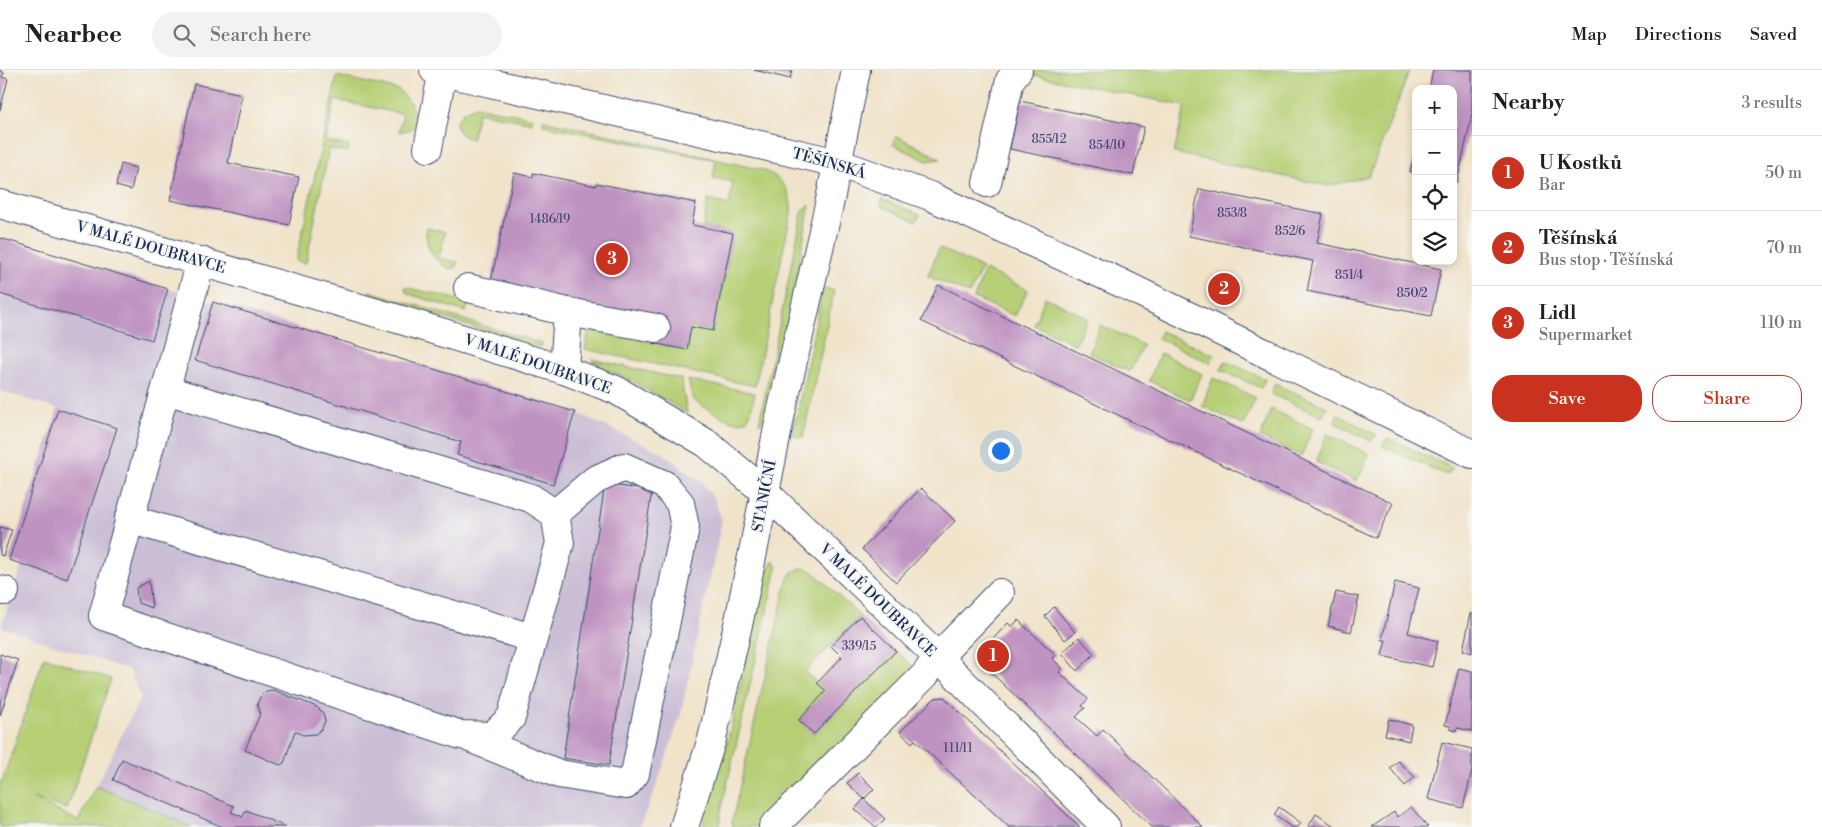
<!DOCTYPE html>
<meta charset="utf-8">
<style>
body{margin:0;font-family:"Libre Bodoni",serif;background:#f2f2f2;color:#202124}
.controls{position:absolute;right:15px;top:15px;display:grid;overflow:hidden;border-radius:10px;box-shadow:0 2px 8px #0003}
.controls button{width:45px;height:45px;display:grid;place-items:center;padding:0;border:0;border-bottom:1px solid #e0e0e0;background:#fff;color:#202124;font:25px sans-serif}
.you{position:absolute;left:1000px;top:380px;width:18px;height:18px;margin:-12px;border:4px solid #fff;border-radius:50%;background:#1a73e8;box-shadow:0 0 0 8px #1a73e833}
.badge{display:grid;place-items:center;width:32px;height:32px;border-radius:50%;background:#c8321e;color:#fff;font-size:16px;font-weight:700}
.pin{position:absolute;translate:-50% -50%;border:2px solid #fff;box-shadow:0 1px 5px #0006}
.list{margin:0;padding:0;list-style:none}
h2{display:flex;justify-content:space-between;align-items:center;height:65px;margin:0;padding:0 20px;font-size:21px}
h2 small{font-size:16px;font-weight:400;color:#757577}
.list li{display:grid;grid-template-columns:32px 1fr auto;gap:15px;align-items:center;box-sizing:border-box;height:75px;padding:0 20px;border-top:1px solid #e0e0e0}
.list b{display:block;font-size:19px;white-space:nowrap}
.list p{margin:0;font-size:16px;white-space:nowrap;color:#757577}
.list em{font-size:16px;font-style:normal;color:#757577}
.actions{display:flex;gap:10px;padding:15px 20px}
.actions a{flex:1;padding:11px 0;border:1px solid #c8321e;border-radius:20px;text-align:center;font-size:18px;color:#c8321e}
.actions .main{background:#c8321e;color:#fff}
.icon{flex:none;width:28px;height:28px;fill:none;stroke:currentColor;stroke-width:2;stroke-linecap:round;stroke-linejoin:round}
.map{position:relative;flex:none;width:1472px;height:757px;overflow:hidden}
header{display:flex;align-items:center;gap:30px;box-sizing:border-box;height:70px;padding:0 25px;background:#fff;border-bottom:1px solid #e0e0e0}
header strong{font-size:24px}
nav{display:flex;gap:28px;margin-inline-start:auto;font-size:18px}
.search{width:350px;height:45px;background:#f2f2f2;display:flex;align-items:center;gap:12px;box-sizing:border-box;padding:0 18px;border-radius:28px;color:#757577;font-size:19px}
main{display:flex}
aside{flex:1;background:#fff}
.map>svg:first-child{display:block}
.industrial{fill:#cbbfd5}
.green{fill:#b6cf74;stroke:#687f69}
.building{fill:#bf93c1}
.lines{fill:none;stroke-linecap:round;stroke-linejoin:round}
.minor-casing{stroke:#3b4a6e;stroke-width:30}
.minor{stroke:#fff;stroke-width:28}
.labels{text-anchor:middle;stroke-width:4;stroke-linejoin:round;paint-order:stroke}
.number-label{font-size:12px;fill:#444877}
.street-label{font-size:15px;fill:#1b2f5e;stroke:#f6f6f2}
</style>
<header>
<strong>Nearbee</strong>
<div class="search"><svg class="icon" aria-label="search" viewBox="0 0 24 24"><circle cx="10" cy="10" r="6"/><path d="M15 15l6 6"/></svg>Search here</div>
<nav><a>Map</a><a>Directions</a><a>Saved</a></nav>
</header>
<main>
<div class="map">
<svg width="1472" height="757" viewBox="0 0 1472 757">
<rect width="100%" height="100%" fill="#f6f6f2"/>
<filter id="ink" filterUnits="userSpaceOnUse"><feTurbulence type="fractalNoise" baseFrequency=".02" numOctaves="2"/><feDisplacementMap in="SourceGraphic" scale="10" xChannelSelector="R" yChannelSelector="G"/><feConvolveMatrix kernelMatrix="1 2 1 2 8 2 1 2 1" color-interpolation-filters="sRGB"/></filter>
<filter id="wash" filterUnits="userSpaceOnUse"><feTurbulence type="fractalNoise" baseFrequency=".0096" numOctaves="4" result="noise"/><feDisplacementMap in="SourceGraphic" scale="20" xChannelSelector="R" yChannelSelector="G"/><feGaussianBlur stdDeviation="1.12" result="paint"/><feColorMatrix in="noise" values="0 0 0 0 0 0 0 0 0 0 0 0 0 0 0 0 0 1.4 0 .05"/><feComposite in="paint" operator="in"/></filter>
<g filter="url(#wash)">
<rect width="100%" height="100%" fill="#f0e3c9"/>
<path class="industrial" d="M0 168 575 342 663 383 702 413 715 430 722 451 680 647 655 720 639 757H191L96 716 141 627 129 600 1 557 22 495 9 490 58 339 0 321Z"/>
<g class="green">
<path d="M1009 0H1410L1369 106 1329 116 1174 83 1185 36Z"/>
<path d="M337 6 399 20 410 32 414 45 420 48 412 59 399 62 403 44 335 30 326 71 349 76 348 82 329 79 306 193 296 191Z"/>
<path d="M476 36 533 48 532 53 478 42 472 69C462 67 457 63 456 53L463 42Z"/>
<path d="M543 50 763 100C782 108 792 121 791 143L755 316 585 279 589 259 686 280 691 257 713 261 733 163 703 157 708 130 729 135 733 112 713 108 716 90 543 55Z"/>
<path d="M897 66 941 89 927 91 892 74Z"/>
<path d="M882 129 920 145 916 152 881 136Z"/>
<path d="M810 135 774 319 768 343 759 354 803 139Z"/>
<path d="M426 158 445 162 439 188 458 192 455 198 449 199C433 190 425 177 426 158Z"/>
<path d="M939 178 982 198 969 224 928 206Z"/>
<path d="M985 200 1028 220 1015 246 974 228Z"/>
<path d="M405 217 469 232 466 242 409 224 406 222Z"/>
<path d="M823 217 834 221 803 368 793 365Z"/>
<path d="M369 221 543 274 539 277 373 227Z"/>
<path d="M1045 227 1088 248 1075 274 1034 255Z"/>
<path d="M1100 255 1143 275 1130 302 1089 283Z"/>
<path d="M1161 261 1214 285 1210 293 1158 268Z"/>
<path d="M1160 283 1202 304 1190 330 1149 311Z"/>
<path d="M591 289 681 309 687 343 627 308 600 298Z"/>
<path d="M1225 291 1265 309 1261 318 1221 300Z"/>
<path d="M1213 308 1256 328 1243 355 1202 336Z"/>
<path d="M688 310 755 323C753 330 752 340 749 347 740 363 704 336 693 330Z"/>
<path d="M1275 314 1327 337 1322 347 1271 324Z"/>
<path d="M1271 339 1313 359 1301 386 1260 367Z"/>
<path d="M1337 344 1377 365 1371 371 1335 353Z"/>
<path d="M1327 364 1369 384 1357 411 1316 392Z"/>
<path d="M1387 368 1453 398 1447 405 1382 376Z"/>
<path d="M773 491 777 497 771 524 720 745V757H704L703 737 728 670 764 507Z"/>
<path d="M802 498 811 500 860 546 805 602 826 621 799 650 814 664 896 581 920 603 764 757H733L732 751 787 510 792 502Z"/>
<path d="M44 587 111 609 67 739 33 728 78 751 96 716 192 757H0V711L2 712Z"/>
</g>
<g id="blocks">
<g class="building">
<path d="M0 0 4 3 2 7 8 9 0 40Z"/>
<path d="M754 0H792L790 9Z"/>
<path d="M1433 0H1472V45L1457 112 1453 111V19H1429Z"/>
<path d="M194 14 242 24 228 93 299 107 289 155 170 130Z"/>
<path d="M1020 31 1144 57 1133 105 1010 79Z"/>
<path d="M1415 81H1416V103L1410 102Z"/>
<path d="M121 94 136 98 131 120 116 116Z"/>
<path d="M514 103 533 107V103L596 116V113L696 133 692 155 733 163 713 261 691 257 687 280 653 273 657 250 490 216Z"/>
<path d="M1199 119 1323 144 1317 173 1441 199 1431 246 1307 221 1313 191 1189 166Z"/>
<path d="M0 168 168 219 152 270 0 224Z"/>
<path d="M938 215 1393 433 1376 468 921 251Z"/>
<path d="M213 232 575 342 553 414 457 385 461 372 195 290Z"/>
<path d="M58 339 117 358 67 509 9 490Z"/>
<path d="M605 414 652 421 609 695 563 688Z"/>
<path d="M921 418 955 451 896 512 862 479Z"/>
<path d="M0 457 12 460 3 486 0 485Z"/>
<path d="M149 511 152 538 138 533 136 518Z"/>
<path d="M1395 512 1419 518 1408 563 1438 571 1432 597 1382 586 1386 570H1382Z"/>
<path d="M1336 522 1359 527 1351 562 1328 556Z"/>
<path d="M1054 537 1075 562 1065 570 1045 546Z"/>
<path d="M1471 543H1472V583L1463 580Z"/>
<path d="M860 546 896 581 814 664 799 650 826 621 817 613 842 587 831 576Z"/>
<path d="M1018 550 1056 585 1052 588 1062 598 1059 602 1088 629 1082 636 1085 638 1076 647 1097 666 1103 659 1203 757H1152L979 591V584L1008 553 1012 557Z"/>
<path d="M1079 567 1094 584 1077 601 1062 583Z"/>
<path d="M0 584 18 590 0 646Z"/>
<path d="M1459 598 1472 601V661L1457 658 1456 661 1450 659V656L1445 655Z"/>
<path d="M273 620 317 637 323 643 325 651 322 658 316 664 303 665 295 661 284 693 280 695 245 680 260 644 257 634 260 627 266 621Z"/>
<path d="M944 627 957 640 1080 757H1009L915 670 912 673 900 662 935 628Z"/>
<path d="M1389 649 1412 655 1409 671 1385 665Z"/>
<path d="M1442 672 1472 679V701L1463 738 1428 729Z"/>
<path d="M122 689 234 736 231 742 243 747 246 740 286 757H223L113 710Z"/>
<path d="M1398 691 1415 707 1405 716 1390 698Z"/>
<path d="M858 703 874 719 864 729 847 713Z"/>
<path d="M864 729 885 749 876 757 855 739Z"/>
<path d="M1279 737 1301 753 1298 757H1291L1274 745Z"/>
<path d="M1411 737 1428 757H1372L1394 742 1398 747Z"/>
<path d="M1316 744 1336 757H1308Z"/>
</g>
</g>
</g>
<g filter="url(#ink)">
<use href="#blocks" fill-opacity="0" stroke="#3b4a6e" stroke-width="1"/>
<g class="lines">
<defs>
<g id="minor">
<path d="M434 0 838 93 930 126 1121 213 1472 384"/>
<path d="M428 78 443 0"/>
<path d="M987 113 1010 10 1018 0"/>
<path d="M0 134 398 249 564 300 616 320 706 373 765 422 938 587 1106 757"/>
<path d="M468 218 568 242 564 300"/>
<path d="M568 242 656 258"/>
<path d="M166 320 531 428 555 444 560 473 511 648 492 666 461 665 103 546 201 191"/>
<path d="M129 449 532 568"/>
<path d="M0 520 5 521"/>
<path d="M470 668 559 704 626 715 635 704 685 457 680 433 665 415 624 397 595 410 555 444"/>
<path d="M684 757 712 669 740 546 781 343 829 135 856 0"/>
<path d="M773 757 925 605 938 587 1000 523"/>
</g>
</defs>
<use href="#minor" class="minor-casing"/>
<use href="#minor" class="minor"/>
</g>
</g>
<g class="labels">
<g class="number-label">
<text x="1049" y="73">855/12</text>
<text x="1107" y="79">854/10</text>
<text x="1232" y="147">853/8</text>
<text x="550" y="153">1486/19</text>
<text x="1290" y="165">852/6</text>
<text x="1349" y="209">851/4</text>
<text x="1412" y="227">850/2</text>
<text x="859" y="580">339/15</text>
<text x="958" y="682">111/11</text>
</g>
<g class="street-label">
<text transform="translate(829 93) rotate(16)" y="5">TĚŠÍNSKÁ</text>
<text transform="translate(151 177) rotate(16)" y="5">V MALÉ DOUBRAVCE</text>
<text transform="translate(538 294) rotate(19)" y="5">V MALÉ DOUBRAVCE</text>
<text transform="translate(764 426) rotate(-79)" y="5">STANIČNÍ</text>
<text transform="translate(878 530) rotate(44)" y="5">V MALÉ DOUBRAVCE</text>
</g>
</g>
</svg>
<div class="controls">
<button>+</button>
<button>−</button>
<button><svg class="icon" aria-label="locate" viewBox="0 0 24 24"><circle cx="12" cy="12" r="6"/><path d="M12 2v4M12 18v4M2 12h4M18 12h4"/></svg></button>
<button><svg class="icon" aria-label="layers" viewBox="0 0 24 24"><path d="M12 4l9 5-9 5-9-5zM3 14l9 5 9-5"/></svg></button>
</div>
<div class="you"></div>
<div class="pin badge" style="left:993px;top:586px">1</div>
<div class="pin badge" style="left:1224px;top:219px">2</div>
<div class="pin badge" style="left:612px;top:189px">3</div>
</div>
<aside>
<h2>Nearby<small>3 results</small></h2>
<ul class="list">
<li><span class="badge">1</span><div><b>U Kostků</b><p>Bar</p></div><em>50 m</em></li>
<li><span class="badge">2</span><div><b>Těšínská</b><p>Bus stop · Těšínská</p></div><em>70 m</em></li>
<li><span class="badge">3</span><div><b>Lidl</b><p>Supermarket</p></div><em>110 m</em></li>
</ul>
<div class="actions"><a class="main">Save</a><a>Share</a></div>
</aside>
</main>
